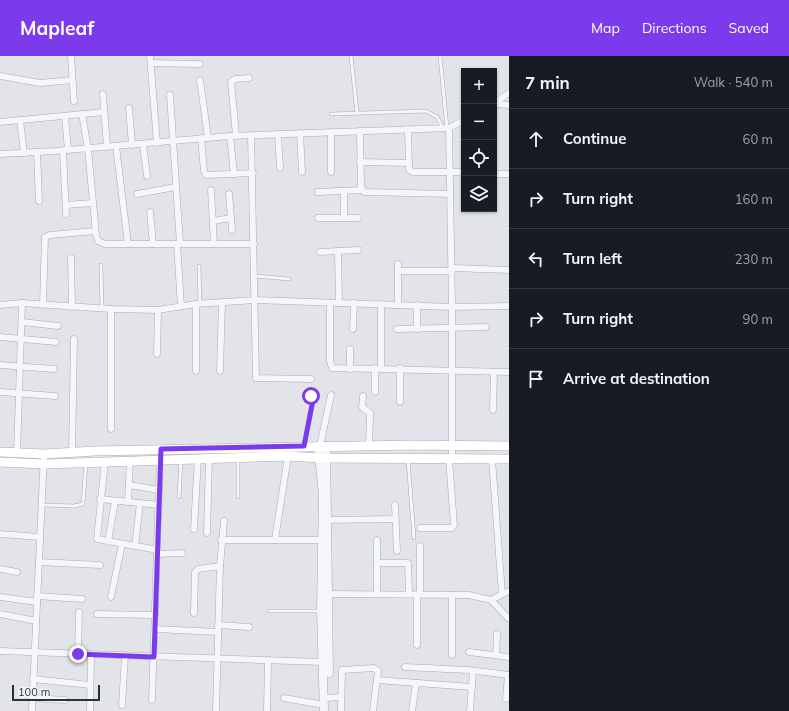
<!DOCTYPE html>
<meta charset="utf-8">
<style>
body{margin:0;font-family:Mulish,sans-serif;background:#20242c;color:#f1f3f6}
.controls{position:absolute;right:12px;top:12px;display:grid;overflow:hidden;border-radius:0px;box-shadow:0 1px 3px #0004}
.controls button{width:36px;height:36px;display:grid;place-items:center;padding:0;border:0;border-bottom:1px solid #363941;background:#171b24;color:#f1f3f6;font:20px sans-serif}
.scale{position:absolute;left:12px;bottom:10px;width:88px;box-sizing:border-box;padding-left:4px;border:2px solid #2c3140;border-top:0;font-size:11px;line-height:14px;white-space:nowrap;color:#2c3140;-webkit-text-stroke:3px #f2f4f7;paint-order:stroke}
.stop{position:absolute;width:12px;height:12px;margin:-9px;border:3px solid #7c3aed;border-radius:50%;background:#fff}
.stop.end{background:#7c3aed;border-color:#fff;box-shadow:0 1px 4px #0008}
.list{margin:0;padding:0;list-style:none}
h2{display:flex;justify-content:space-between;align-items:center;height:52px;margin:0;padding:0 16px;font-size:17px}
h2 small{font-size:13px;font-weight:400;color:#9ea1a6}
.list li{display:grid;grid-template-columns:26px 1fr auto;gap:12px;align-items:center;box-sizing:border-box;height:60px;padding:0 16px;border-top:1px solid #363941}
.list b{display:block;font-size:15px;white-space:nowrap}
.list em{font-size:13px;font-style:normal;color:#9ea1a6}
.icon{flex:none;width:22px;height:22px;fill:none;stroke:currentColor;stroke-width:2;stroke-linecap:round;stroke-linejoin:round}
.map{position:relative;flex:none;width:509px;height:655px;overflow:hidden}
header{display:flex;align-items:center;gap:24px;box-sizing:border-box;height:56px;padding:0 20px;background:#7c3aed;color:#fff}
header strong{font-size:19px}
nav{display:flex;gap:22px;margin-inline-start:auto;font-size:14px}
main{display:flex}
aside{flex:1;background:#171b24}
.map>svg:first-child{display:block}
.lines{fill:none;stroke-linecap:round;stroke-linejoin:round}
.service-casing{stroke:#a8abb3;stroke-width:4}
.minor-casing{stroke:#a8abb3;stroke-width:7}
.tertiary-casing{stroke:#a8abb3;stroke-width:9}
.secondary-casing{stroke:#a8abb3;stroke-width:10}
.service{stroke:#f5f6f8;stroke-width:3}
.minor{stroke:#f5f6f8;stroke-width:6}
.tertiary{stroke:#f5f6f8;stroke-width:8}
.secondary{stroke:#fff;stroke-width:9}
.route{stroke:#7c3aed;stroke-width:5}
</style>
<header>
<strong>Mapleaf</strong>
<nav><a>Map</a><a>Directions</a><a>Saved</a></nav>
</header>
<main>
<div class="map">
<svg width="509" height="655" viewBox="0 0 509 655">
<rect width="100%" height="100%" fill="#e3e4e9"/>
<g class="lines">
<defs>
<g id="service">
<path d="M351 0 357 57"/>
<path d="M440 0 447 72"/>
<path d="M331 58 426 55 437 61 443 72"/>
<path d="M101 209 102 253"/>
<path d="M199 210 200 248"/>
<path d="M255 220 289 223"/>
<path d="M304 390 313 344 311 340 308 339"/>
<path d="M238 403V441"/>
<path d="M408 404 414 482"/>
<path d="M179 441 181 404"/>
<path d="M42 449 74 450 83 448 86 407"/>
<path d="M269 555H321"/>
</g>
<g id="minor">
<path d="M71 0 74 45"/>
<path d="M150 0 157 87"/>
<path d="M151 7 200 8"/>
<path d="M0 20 40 27 72 24"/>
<path d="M200 24 208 82"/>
<path d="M103 38 107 91"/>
<path d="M170 39 180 188"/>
<path d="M494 48 509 37"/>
<path d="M494 48 509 49"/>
<path d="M129 52 132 89"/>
<path d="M82 58 88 93 96 178 98 185 105 188H254"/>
<path d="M65 60 68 94"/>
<path d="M20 64 24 97"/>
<path d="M0 66 104 56"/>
<path d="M449 72 452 251V403"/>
<path d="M408 73 409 114 413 116H464"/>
<path d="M360 75 361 131 364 136 450 138"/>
<path d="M331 76V116"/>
<path d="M300 77 302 116"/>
<path d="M278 78 280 112"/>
<path d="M236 79 231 26 235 23 249 22"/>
<path d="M251 79 256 322 311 323"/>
<path d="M230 80 234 118"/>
<path d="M201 82 204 115 206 119 253 117"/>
<path d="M143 88 147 120"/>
<path d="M116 90 128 188"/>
<path d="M63 95 66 158"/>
<path d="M37 96 39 145"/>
<path d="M0 98 55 95 230 80 449 72 464 64"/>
<path d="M360 106 409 107"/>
<path d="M494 118H509"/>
<path d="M211 134 214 188"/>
<path d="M344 135V162"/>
<path d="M318 136 362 134"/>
<path d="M137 138 176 131"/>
<path d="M229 138 232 174"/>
<path d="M66 149 93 147"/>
<path d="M150 156 153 188"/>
<path d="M318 162H358"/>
<path d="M213 165 231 162"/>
<path d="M177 188 181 250"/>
<path d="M338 195 339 247"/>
<path d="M320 196 358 194"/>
<path d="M71 202 72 251"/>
<path d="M398 208V249"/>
<path d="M452 212 509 214"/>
<path d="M398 215H452"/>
<path d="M330 247V305L332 312 509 316"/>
<path d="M381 248V312"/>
<path d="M0 249 22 247 111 253 158 254 196 248 255 244 452 251 509 250"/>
<path d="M43 249 45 181 50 179 95 175"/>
<path d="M417 249V273"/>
<path d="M111 253V373"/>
<path d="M22 266 58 270"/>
<path d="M353 273 354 247"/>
<path d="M397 273 486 271"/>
<path d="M0 281 56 286"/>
<path d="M350 293V313"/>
<path d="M157 298 158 254"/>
<path d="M0 309 54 313"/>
<path d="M375 312V336"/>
<path d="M400 312V346"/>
<path d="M196 315V248"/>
<path d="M220 315 222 246"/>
<path d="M0 336 55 340"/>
<path d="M363 340 362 351 370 357V361L369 389"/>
<path d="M493 354 494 316"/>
<path d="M320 390 331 339"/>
<path d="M72 396 74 283"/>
<path d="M17 397 22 247"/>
<path d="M492 403 502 538"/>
<path d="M105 405 97 483 158 494"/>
<path d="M129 429 159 434"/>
<path d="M100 443 159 449"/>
<path d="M128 446 130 404"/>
<path d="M395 449 397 495"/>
<path d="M323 464 396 463"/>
<path d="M420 472H452L454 469 449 403"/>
<path d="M194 473 198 402"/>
<path d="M207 477 209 401"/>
<path d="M0 478 40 481"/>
<path d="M221 484H321"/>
<path d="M275 484 288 400"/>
<path d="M377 484V538"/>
<path d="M108 486 115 445"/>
<path d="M135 490 140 447"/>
<path d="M420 490V538"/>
<path d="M157 498 182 497"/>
<path d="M39 506 100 509"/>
<path d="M377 507H408L409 538"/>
<path d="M0 513 17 516"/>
<path d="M324 538 469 539 491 544 509 563"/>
<path d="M417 538V589"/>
<path d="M452 539V599"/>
<path d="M37 540 82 543"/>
<path d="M0 541 37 546"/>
<path d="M111 541 122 488"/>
<path d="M491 544 509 535"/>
<path d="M194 557 195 516 198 513 220 510"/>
<path d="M0 558 36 565"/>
<path d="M97 558 155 559"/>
<path d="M218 569 249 571"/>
<path d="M155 573 218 576"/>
<path d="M0 595 323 606"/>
<path d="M469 596 509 601"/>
<path d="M78 599 79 556"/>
<path d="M496 599 497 578"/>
<path d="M405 611 468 614 509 619"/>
<path d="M33 623 90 629"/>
<path d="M377 624 472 631"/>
<path d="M32 642 65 644"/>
<path d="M284 642 324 649"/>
<path d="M324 642 341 641"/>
<path d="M506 643 508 619"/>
<path d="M152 644 160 402"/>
<path d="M122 649 125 600"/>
<path d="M32 655 44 398"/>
<path d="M90 655 91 599"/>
<path d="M216 655 220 510 224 465"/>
<path d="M267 655 268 604"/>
<path d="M341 655 342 614 374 612 378 615 373 655"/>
<path d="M412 655 416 627"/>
<path d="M470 655 473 615"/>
</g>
<g id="tertiary">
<path d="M318 390 323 438 321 555 324 655"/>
<path d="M326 390 329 617"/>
</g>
<g id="secondary">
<path d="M0 396 44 398 95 395 413 389 509 390"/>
<path d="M0 406 45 408 288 400 319 402 509 403"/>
</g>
</defs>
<use href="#service" class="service-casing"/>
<use href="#minor" class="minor-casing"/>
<use href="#tertiary" class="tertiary-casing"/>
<use href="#secondary" class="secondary-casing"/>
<use href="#service" class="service"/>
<use href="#minor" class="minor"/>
<use href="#tertiary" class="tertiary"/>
<use href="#secondary" class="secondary"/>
</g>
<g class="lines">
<path class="route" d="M78 598 154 601 161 393 304 390 313 344 311 340"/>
</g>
</svg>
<div class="controls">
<button>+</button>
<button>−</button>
<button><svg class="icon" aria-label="locate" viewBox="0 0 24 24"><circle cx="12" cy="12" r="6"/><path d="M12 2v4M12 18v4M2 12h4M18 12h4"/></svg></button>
<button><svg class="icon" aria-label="layers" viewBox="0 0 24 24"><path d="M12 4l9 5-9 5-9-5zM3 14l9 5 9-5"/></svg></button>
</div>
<div class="scale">100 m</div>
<div class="stop" style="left:311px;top:340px"></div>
<div class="stop end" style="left:78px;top:598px"></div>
</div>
<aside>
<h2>7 min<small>Walk · 540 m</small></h2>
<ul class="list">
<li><svg class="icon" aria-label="ahead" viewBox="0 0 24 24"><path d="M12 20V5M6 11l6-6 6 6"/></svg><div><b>Continue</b></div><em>60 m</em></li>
<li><svg class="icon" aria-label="right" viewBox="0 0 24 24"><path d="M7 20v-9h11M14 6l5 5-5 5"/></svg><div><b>Turn right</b></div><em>160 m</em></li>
<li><svg class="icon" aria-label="left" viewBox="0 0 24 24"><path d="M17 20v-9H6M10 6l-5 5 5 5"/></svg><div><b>Turn left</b></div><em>230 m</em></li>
<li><svg class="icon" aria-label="right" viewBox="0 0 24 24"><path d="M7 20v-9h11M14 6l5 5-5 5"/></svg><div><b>Turn right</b></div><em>90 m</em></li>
<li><svg class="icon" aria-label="arrive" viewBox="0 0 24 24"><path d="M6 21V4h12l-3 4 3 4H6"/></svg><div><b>Arrive at destination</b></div></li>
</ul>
</aside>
</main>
